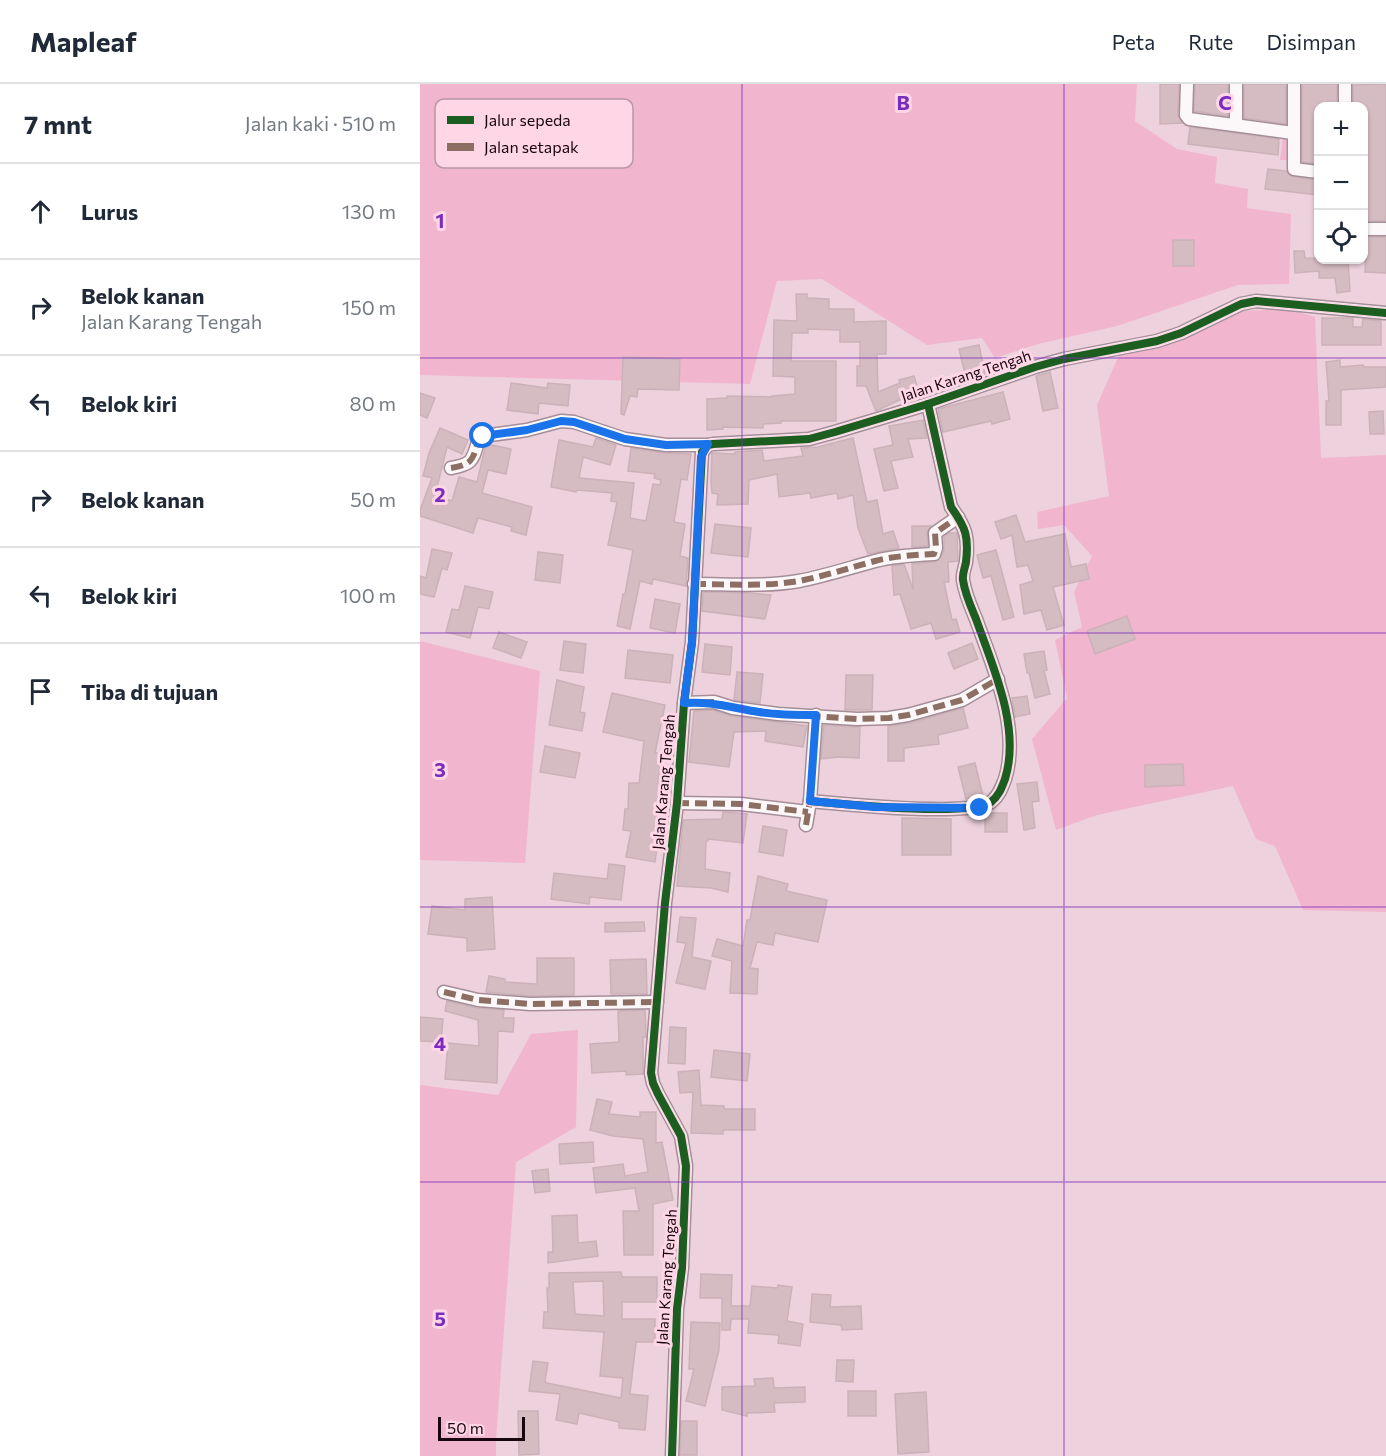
<!DOCTYPE html>
<html lang="id">
<meta charset="utf-8">
<style>
body{margin:0;font-family:Commissioner,sans-serif;background:#f2f2f3;color:#1f2937}
.controls{position:absolute;right:18px;top:18px;display:grid;overflow:hidden;border-radius:12px;box-shadow:0 2px 4px #0004}
.controls button{width:54px;height:54px;display:grid;place-items:center;padding:0;border:0;border-bottom:2px solid #e0e1e3;background:#fff;color:#1f2937;font:30px sans-serif}
.scale{position:absolute;left:18px;bottom:15px;width:87px;box-sizing:border-box;padding-left:6px;border:3px solid #19050e;border-top:0;font-size:16px;line-height:21px;white-space:nowrap;color:#19050e;-webkit-text-stroke:4px #fed6e6;paint-order:stroke}
.stop{position:absolute;width:18px;height:18px;margin:-14px;border:4px solid #1a73e8;border-radius:50%;background:#fff}
.stop.end{background:#1a73e8;border-color:#fff;box-shadow:0 2px 6px #0008}
.list{margin:0;padding:0;list-style:none}
h2{display:flex;justify-content:space-between;align-items:center;height:78px;margin:0;padding:0 24px;font-size:26px}
h2 small{font-size:20px;font-weight:400;color:#747a83}
.list li{display:grid;grid-template-columns:39px 1fr auto;gap:18px;align-items:center;box-sizing:border-box;height:96px;padding:0 24px;border-top:2px solid #e0e1e3}
.list b{display:block;font-size:22px;white-space:nowrap}
.list p{margin:0;font-size:20px;white-space:nowrap;color:#747a83}
.list em{font-size:20px;font-style:normal;color:#747a83}
.icon{flex:none;width:33px;height:33px;fill:none;stroke:currentColor;stroke-width:2;stroke-linecap:round;stroke-linejoin:round}
.map{position:relative;flex:none;width:966px;height:1372px;overflow:hidden}
header{display:flex;align-items:center;gap:36px;box-sizing:border-box;height:84px;padding:0 30px;background:#fff;border-bottom:2px solid #e0e1e3}
header strong{font-size:28px}
nav{display:flex;gap:33px;margin-inline-start:auto;font-size:21px}
main{display:flex}
aside{flex:1;background:#fff}
.map>svg:first-child{display:block}
.green{fill:#f1b6ce}
.building{fill:#d5bbc2;stroke:#cbb2b8;stroke-width:1.5;fill-rule:evenodd}
.lines{fill:none;stroke-linecap:round;stroke-linejoin:round}
.street-casing{stroke:#a58e98;stroke-width:15}
.street{stroke:#fcf8fa;stroke-width:12}
.quiet{stroke:#8d6e63;stroke-width:6;stroke-dasharray:12 6;stroke-linecap:butt}
.cycleway-casing{stroke:#fed6e6;stroke-width:11}
.cycleway{stroke:#1b5e20;stroke-width:8}
.route{stroke:#1a73e8;stroke-width:8}
.grid{fill:none;stroke:#7b2cbf;stroke-width:1.5;stroke-opacity:0.55}
.labels{text-anchor:middle;stroke-width:6;stroke-linejoin:round;paint-order:stroke}
.street-label{font-size:15px;fill:#19050e;stroke:#fed6e6}
.key{fill:#fed6e6;stroke:#b997a5;stroke-width:1.5}
.key-label{font-size:16px;fill:#19050e}
.grid-label{font-size:20px;text-anchor:middle;font-weight:bold;fill:#7b2cbf;stroke:#fed6e6;stroke-width:6;stroke-linejoin:round;paint-order:stroke}
</style>
<header>
<strong>Mapleaf</strong>
<nav><a>Peta</a><a>Rute</a><a>Disimpan</a></nav>
</header>
<main>
<aside>
<h2>7 mnt<small>Jalan kaki · 510 m</small></h2>
<ul class="list">
<li><svg class="icon" aria-label="ahead" viewBox="0 0 24 24"><path d="M12 20V5M6 11l6-6 6 6"/></svg><div><b>Lurus</b></div><em>130 m</em></li>
<li><svg class="icon" aria-label="right" viewBox="0 0 24 24"><path d="M7 20v-9h11M14 6l5 5-5 5"/></svg><div><b>Belok kanan</b><p>Jalan Karang Tengah</p></div><em>150 m</em></li>
<li><svg class="icon" aria-label="left" viewBox="0 0 24 24"><path d="M17 20v-9H6M10 6l-5 5 5 5"/></svg><div><b>Belok kiri</b></div><em>80 m</em></li>
<li><svg class="icon" aria-label="right" viewBox="0 0 24 24"><path d="M7 20v-9h11M14 6l5 5-5 5"/></svg><div><b>Belok kanan</b></div><em>50 m</em></li>
<li><svg class="icon" aria-label="left" viewBox="0 0 24 24"><path d="M17 20v-9H6M10 6l-5 5 5 5"/></svg><div><b>Belok kiri</b></div><em>100 m</em></li>
<li><svg class="icon" aria-label="arrive" viewBox="0 0 24 24"><path d="M6 21V4h12l-3 4 3 4H6"/></svg><div><b>Tiba di tujuan</b></div></li>
</ul>
</aside>
<div class="map">
<svg width="966" height="1372" viewBox="0 0 966 1372">
<rect width="100%" height="100%" fill="#edd1dc"/>
<g class="green">
<path d="M0 0H717L715 37 757 65 797 73 795 99 828 105 827 124 871 130 869 200 818 201 697 242 618 260 575 274 562 254 507 261 402 195 357 197 330 300 0 291Z"/>
<path d="M863 52H870L868 76H860Z"/>
<path d="M868 225 895 233 901 374 966 371V828L883 826 855 762 836 755 813 702 677 731 636 746 612 655 647 614 635 556 662 543 654 508 672 472 644 441 618 445 617 428 689 412 677 321 700 269 819 227Z"/>
<path d="M0 557 120 587 105 779 0 776Z"/>
<path d="M158 946 156 1043 96 1078 76 1356V1372H0V1001L78 1011 111 950Z"/>
</g>
<g class="building">
<path d="M740 0H759L758 31 762 39 740 40Z"/>
<path d="M775 0H808V32L774 27Z"/>
<path d="M824 0H866V40L824 34Z"/>
<path d="M882 0H917V22H898V80L882 78Z"/>
<path d="M966 0V137H944V22H933V1Z"/>
<path d="M770 43 859 55 858 71 768 60Z"/>
<path d="M848 85 866 87 873 93 898 96V111L845 105Z"/>
<path d="M944 153H966V189L945 188 946 165H944Z"/>
<rect x="753" y="156" width="21" height="26"/>
<path d="M874 167H884L885 174 928 176 930 207 917 209 915 194H899V187L875 189Z"/>
<path d="M376 210H387V214L409 215V225H434V238L466 237V270H457L458 308 480 299 479 296 494 292 499 309 486 313 456 327 446 302H437V282H440V258H420V246L388 245V249H372L371 277H416V337H361V339L343 340V344L303 343V345L287 346V315L307 314V312L353 313 352 312 375 310V293L353 292 354 236 377 237Z"/>
<path d="M902 234H933V243H942L943 235 961 237V261H902Z"/>
<path d="M559 261 565 290 546 294 539 265Z"/>
<path d="M203 273 260 275 259 306 218 305 217 313 210 312 204 331 201 330Z"/>
<path d="M920 276V283L943 281 944 283H966V303L921 306V341H906V317H909L906 278Z"/>
<path d="M630 288 638 324 623 327 616 292Z"/>
<path d="M91 299 127 304 128 299 150 301 148 322 119 319 118 330 87 326Z"/>
<path d="M583 308 590 335 572 340 571 337 523 348 518 325Z"/>
<path d="M0 309 15 314 7 334 0 331Z"/>
<path d="M963 327 964 350H950L949 328Z"/>
<path d="M503 336 507 354 488 355 493 373 471 377 478 404 464 407 454 365 473 361 469 342Z"/>
<path d="M20 344 48 356 42 370 27 363 15 411 32 417 39 393 57 398 66 360 91 365 86 390 68 386 62 409 112 423 106 451 91 447 92 443 58 434 53 449 0 432V426L12 394 3 392 9 369Z"/>
<path d="M176 354 196 361 190 381 163 373 159 394 214 399 210 434 226 437 233 400 240 401 241 396 234 394 235 390 208 387 211 364 245 369 271 370 267 396 261 395 254 438 265 440 260 472 268 474 266 502 233 495 232 500 220 497 210 545 197 542 203 510H205L213 466 188 461 197 418 191 417 192 409 157 406 156 408 131 403 139 356 173 363Z"/>
<path d="M433 354 447 418 457 416 463 450 473 447 479 464 448 470 438 444 433 411 418 415 417 409 391 414 390 409 359 413 357 390 329 396 328 420 297 421 298 410 292 409 291 398 292 369 315 370V368L342 366 344 377 383 372 381 364 398 363Z"/>
<path d="M596 431 605 458 645 450 651 483 666 480 669 495 633 503 644 541 627 546 621 526 604 530 600 501 613 497 608 481 597 483 592 451 581 455 575 438Z"/>
<path d="M295 440 331 444 328 473 291 469Z"/>
<path d="M492 442H511L507 449 508 462 492 463Z"/>
<path d="M529 449H536L537 451 538 477 528 478 529 498H524L532 536 536 535 540 548 516 555 511 539 491 545 480 510 474 511 472 482 484 480 493 505 492 480 514 478 519 476 524 466V453Z"/>
<path d="M12 465 32 469 27 486 22 484 14 513 0 510V492L6 494Z"/>
<path d="M576 466 594 533 583 536 571 492 563 494 557 471Z"/>
<path d="M118 468 143 471 140 499 115 496Z"/>
<path d="M45 502 73 508 69 525 58 523 50 554 26 548 32 525 39 526Z"/>
<path d="M283 508 330 509 351 511 345 535 282 527Z"/>
<path d="M235 515 260 520 255 549 230 544Z"/>
<path d="M707 532 715 555 675 570 667 547Z"/>
<path d="M79 548 107 558 101 574 73 564Z"/>
<path d="M144 557 166 560 163 589 140 586Z"/>
<path d="M552 559 558 575 534 585 528 569Z"/>
<path d="M285 560 312 563 310 591 282 588Z"/>
<path d="M208 566 253 571 250 599 205 594Z"/>
<path d="M624 567 627 586 624 587 630 610 615 614 609 589H607L604 570Z"/>
<path d="M317 588 343 590 340 619 314 616Z"/>
<path d="M426 591H453L452 626H425Z"/>
<path d="M137 596 164 603 160 628 165 629 162 647 129 641Z"/>
<path d="M192 609 245 621 235 669H242L238 700H242V729L235 778 206 773 211 747 203 746 205 725H208L209 699H219L224 657 183 648Z"/>
<path d="M607 612 610 630 595 633 592 614Z"/>
<path d="M543 624 548 644 518 651 519 660 484 664V677H468V642L490 639Z"/>
<path d="M293 626 312 632 387 642 383 663 345 657 346 647 314 648 309 683 269 678 274 627Z"/>
<path d="M404 641 440 643 439 674 418 673 401 675Z"/>
<path d="M125 662 160 669 155 694 120 688Z"/>
<path d="M555 679 563 712 546 715 538 683Z"/>
<path d="M763 680 764 701 725 703V681Z"/>
<path d="M617 698 619 717 612 718 615 744 604 746 597 700Z"/>
<path d="M303 728 327 730 323 759 288 755V757H286L285 785 310 789 308 808 291 804 257 802 263 736 302 735Z"/>
<rect x="565" y="729" width="22" height="19"/>
<path d="M482 734 531 735V771H482Z"/>
<path d="M343 742 367 746 363 772 339 768Z"/>
<path d="M189 780 205 782 201 816 170 813 169 820 131 815 134 789 187 795Z"/>
<path d="M338 792 368 800 366 807 407 816 398 858 355 849 353 861 337 858 330 884 338 885 337 910 310 909 312 877 292 872 297 855 323 862 327 836H330Z"/>
<path d="M72 813 75 865 47 867V854L8 850 12 822 45 826V815Z"/>
<path d="M260 833 276 834 272 873 291 877 285 905 256 899 266 859 257 858Z"/>
<path d="M224 838 225 847 185 848V839Z"/>
<path d="M117 874H154V911L110 912 66 908 69 892 85 895V898L117 900Z"/>
<path d="M226 875 227 910H191L190 876Z"/>
<path d="M27 917 57 924 84 926 83 934H94L93 948 78 947 77 999 25 995 28 959 59 962 58 936 25 927Z"/>
<path d="M225 926 226 948V953H223V990L206 991V987L172 989 170 960 199 958 198 927Z"/>
<path d="M0 933 23 935 21 958 0 957Z"/>
<path d="M250 943 266 944 265 980 248 979Z"/>
<path d="M294 966 330 970 327 997 291 993Z"/>
<path d="M279 986 281 1021 304 1022V1025H335V1046H303V1050L271 1049 273 1008 260 1009 258 988Z"/>
<path d="M177 1015 192 1018 189 1030 220 1033V1028H236V1059L242 1058 253 1116 233 1120V1171H204L203 1127H219L215 1104 176 1109 173 1084 203 1080 205 1092 228 1088 223 1055 193 1052 170 1046Z"/>
<path d="M173 1058 174 1078 140 1080 139 1060Z"/>
<path d="M128 1085 130 1107 115 1109 112 1087Z"/>
<path d="M157 1131 158 1159 176 1157 178 1172 128 1179V1168H133L132 1132Z"/>
<path d="M201 1188 202 1193H237V1218H202V1235H235V1258H216L210 1310 228 1312 225 1346 199 1344V1338L159 1329 157 1340 136 1336 140 1310 109 1307 113 1277 128 1279 125 1297 127 1299 201 1314 203 1294 180 1292 184 1248 123 1244 124 1228H128L127 1204H129V1189ZM183 1197 184 1232 155 1230 153 1198Z"/>
<path d="M281 1190 312 1191 311 1222H330L332 1202 357 1204 358 1201 372 1203 367 1237 383 1240 380 1262 358 1259 359 1251 328 1249 329 1235H311L310 1246H302V1214H280Z"/>
<path d="M392 1210 411 1211 410 1223 441 1222 442 1245 422 1246 421 1241 390 1238Z"/>
<path d="M271 1238 300 1239 299 1266 285 1322 266 1317 274 1285H269Z"/>
<path d="M417 1276H434L433 1298 416 1297Z"/>
<path d="M353 1294 354 1304 385 1303V1318L354 1319 355 1328 327 1329V1332L302 1326V1303L335 1302 334 1295Z"/>
<rect x="428" y="1307" width="28" height="25"/>
<path d="M506 1308 509 1368 478 1370 475 1310Z"/>
<path d="M98 1327H118L119 1370 99 1371Z"/>
<path d="M261 1337H277V1371H260Z"/>
</g>
<g class="lines">
<defs>
<g id="street">
<path d="M767 0 766 31 769 35 873 49"/>
<path d="M816 0V41"/>
<path d="M874 0V85L898 88"/>
<path d="M925 0V22"/>
<path d="M944 145H966"/>
<path d="M31 384C54 380 52 376 59 355L63 352 107 346 141 337 154 338 205 355 246 361H288"/>
<path d="M274 500C309 500 344 503 379 497 405 492 429 484 455 477 474 472 494 471 514 470L516 464 515 449 538 433"/>
<path d="M264 619 294 618 313 624 358 630 437 635 469 634 488 631 542 616 578 595"/>
<path d="M390 717C423 720 549 733 571 718 579 712 582 703 585 695 601 644 573 583 556 535 551 523 545 510 543 496 542 490 545 484 546 478 549 453 546 444 531 423L508 320"/>
<path d="M257 719 321 720 388 728"/>
<path d="M386 741 390 717 396 631"/>
<path d="M24 908 58 916 110 920 237 918"/>
<path d="M252 1372 257 1225 262 1184 266 1082 261 1052 238 1010 233 999 231 989 245 819 257 719 264 619 272 558 282 368 288 361 293 360 389 355 415 348 508 320 615 283 644 275 737 257 761 249 821 220 836 217 966 229"/>
</g>
</defs>
<use href="#street" class="street-casing"/>
<use href="#street" class="street"/>
<g class="quiet">
<path d="M31 384C54 380 52 376 59 355L63 352 107 346 141 337 154 338 205 355 246 361H288"/>
<path d="M274 500C309 500 344 503 379 497 405 492 429 484 455 477 474 472 494 471 514 470L516 464 515 449 538 433"/>
<path d="M264 619 294 618 313 624 358 630 437 635 469 634 488 631 542 616 578 595"/>
<path d="M257 719 321 720 388 728"/>
<path d="M386 741 390 717 396 631"/>
<path d="M24 908 58 916 110 920 237 918"/>
</g>
<defs>
<g id="cycleway">
<path d="M390 717C423 720 549 733 571 718 579 712 582 703 585 695 601 644 573 583 556 535 551 523 545 510 543 496 542 490 545 484 546 478 549 453 546 444 531 423L508 320"/>
<path d="M252 1372 257 1225 262 1184 266 1082 261 1052 238 1010 233 999 231 989 245 819 257 719 264 619 272 558 282 368 288 361 293 360 389 355 415 348 508 320 615 283 644 275 737 257 761 249 821 220 836 217 966 229"/>
</g>
</defs>
<use href="#cycleway" class="cycleway-casing"/>
<use href="#cycleway" class="cycleway"/>
</g>
<g class="lines">
<path class="route" d="M63 352 107 346 141 337 154 338 205 355 246 361 288 360 281 373 272 558 264 619C293 617 312 624 339 628 358 631 377 631 396 631L390 717 455 723 560 724"/>
</g>
<path class="grid" d="M322 0V1372M644 0V1372M0 274H966M0 549H966M0 823H966M0 1098H966"/>
<g class="labels">
<g class="street-label">
<text transform="translate(546 292) rotate(-18)" y="5">Jalan Karang Tengah</text>
<text transform="translate(244 698) rotate(-85)" y="5">Jalan Karang Tengah</text>
<text transform="translate(247 1193) rotate(-86)" y="5">Jalan Karang Tengah</text>
</g>
</g>
<rect x="15" y="15" width="198" height="69" rx="9" class="key"/>
<rect x="27" y="32" width="27" height="8" fill="#1b5e20"/>
<rect x="27" y="59" width="27" height="8" fill="#8d6e63"/>
<g class="key-label">
<text x="64" y="42">Jalur sepeda</text>
<text x="64" y="69">Jalan setapak</text>
</g>
<g class="grid-label">
<text x="483" y="26">B</text>
<text x="805" y="26">C</text>
<text x="20" y="144">1</text>
<text x="20" y="418">2</text>
<text x="20" y="693">3</text>
<text x="20" y="967">4</text>
<text x="20" y="1242">5</text>
</g>
</svg>
<div class="controls">
<button>+</button>
<button>−</button>
<button><svg class="icon" aria-label="locate" viewBox="0 0 24 24"><circle cx="12" cy="12" r="6"/><path d="M12 2v4M12 18v4M2 12h4M18 12h4"/></svg></button>
</div>
<div class="scale">50 m</div>
<div class="stop" style="left:63px;top:352px"></div>
<div class="stop end" style="left:560px;top:724px"></div>
</div>
</main>
